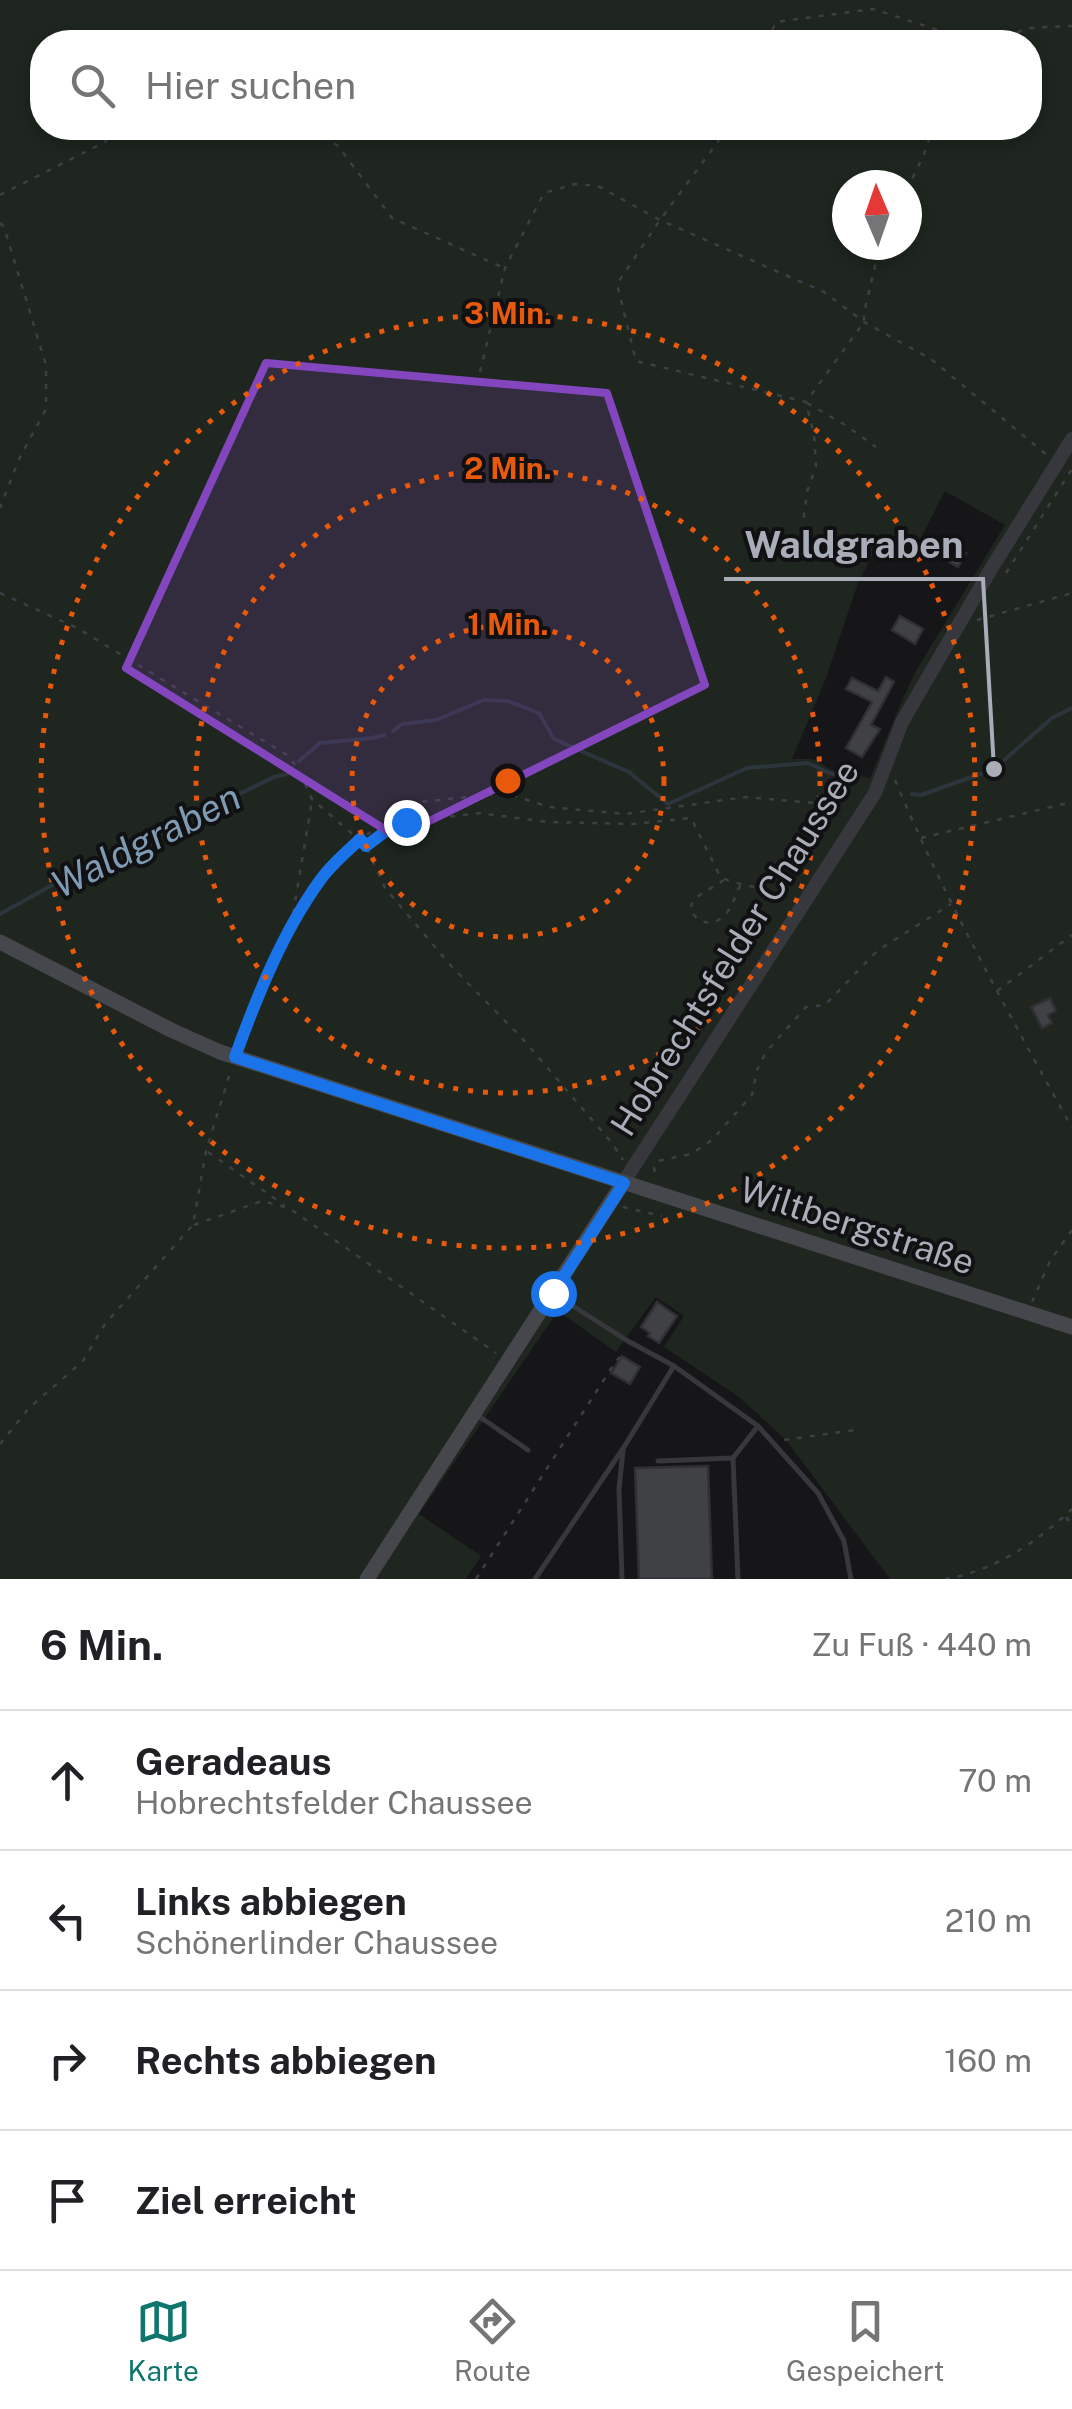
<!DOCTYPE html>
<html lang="de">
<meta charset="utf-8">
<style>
body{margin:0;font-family:"Public Sans",sans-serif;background:#f2f2f2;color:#202124}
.compass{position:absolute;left:832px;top:170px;width:90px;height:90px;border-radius:50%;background:#fff;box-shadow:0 5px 15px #0003;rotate:358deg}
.stop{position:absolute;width:30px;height:30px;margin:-22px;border:8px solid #1a73e8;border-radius:50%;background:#fff}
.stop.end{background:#1a73e8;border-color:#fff;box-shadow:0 2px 10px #0008}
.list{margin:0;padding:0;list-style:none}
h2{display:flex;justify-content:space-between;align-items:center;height:130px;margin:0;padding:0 40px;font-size:42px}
h2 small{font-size:32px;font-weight:400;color:#757577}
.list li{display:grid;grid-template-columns:65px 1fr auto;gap:30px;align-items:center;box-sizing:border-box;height:140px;padding:0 40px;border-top:2px solid #e0e0e0}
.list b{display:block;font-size:38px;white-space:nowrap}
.list p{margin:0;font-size:32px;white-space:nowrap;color:#757577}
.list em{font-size:32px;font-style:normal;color:#757577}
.icon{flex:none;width:55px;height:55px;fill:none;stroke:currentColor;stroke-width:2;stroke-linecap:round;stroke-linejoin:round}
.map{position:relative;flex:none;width:1072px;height:1579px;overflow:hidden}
.search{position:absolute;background:#fff;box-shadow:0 5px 15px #0003;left:30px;right:30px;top:30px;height:110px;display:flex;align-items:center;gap:25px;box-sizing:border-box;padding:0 35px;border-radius:40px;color:#757577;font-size:38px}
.sheet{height:690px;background:#fff}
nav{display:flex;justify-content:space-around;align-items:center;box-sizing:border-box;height:140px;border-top:2px solid #e0e0e0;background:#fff;font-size:28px;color:#757577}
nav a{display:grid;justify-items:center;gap:5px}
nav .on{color:#0f766e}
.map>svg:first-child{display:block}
.green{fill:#1e261f;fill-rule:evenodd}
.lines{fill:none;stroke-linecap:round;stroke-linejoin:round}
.stream{stroke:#2c353c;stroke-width:4}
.building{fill:#404145;stroke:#303034;stroke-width:2.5}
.path{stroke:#3d3f44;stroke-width:2.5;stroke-dasharray:5 8;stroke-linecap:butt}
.service{stroke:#37383d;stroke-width:5}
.tertiary{stroke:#37383d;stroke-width:14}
.secondary{stroke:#45474d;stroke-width:15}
.route{stroke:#1a73e8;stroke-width:12}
.marked{fill:#8446be;fill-opacity:0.2;stroke:#8446be;stroke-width:8;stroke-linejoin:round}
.ring{fill:none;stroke:#e8590c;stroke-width:5;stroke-dasharray:5 10}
.labels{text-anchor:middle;stroke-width:8;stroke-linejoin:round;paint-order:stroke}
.street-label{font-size:35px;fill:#a8adb8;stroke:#111113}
.water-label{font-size:38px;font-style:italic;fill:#7f9bb3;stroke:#111113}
.centre{fill:#e8590c;stroke:#111113;stroke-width:5}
.ring-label{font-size:30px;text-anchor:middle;font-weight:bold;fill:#e8590c;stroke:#111113;stroke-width:8;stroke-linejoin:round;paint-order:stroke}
.leader{fill:none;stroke:#a8adb8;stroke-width:4}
.callout-dot{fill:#a8adb8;stroke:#111113;stroke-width:4}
.callout-label{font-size:38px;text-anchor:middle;font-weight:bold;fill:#a8adb8;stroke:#111113;stroke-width:8;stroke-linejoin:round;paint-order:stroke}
</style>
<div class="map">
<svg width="1072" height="1579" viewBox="0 0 1072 1579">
<rect width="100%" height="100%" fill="#161618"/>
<path class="green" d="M0 0H1072V1579H890L786 1440 739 1397 664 1347 684 1316 656 1297 616 1352 558 1311 419 1514 481 1556 466 1579H0ZM42 42H1030V128H42ZM847 185H907V245H847ZM945 491 1005 525 917 669 903 698 870 778 830 769 813 759H792L826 678 858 583 883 534 915 549Z"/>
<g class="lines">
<g class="stream">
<path d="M393 731 402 724 436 720 484 700 508 701 539 713 554 739 629 772 668 804 747 768 808 763 829 773 854 778"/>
<path d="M299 761 320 743 372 738 385 735"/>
<path d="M912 794 921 795 994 769 1052 718 1072 708"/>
<path d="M0 914 56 883 274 777 287 774 292 768"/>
</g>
</g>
<g class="building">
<path d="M941 540 950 545 953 540 962 544 959 549 966 553 958 567 934 553Z"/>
<path d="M900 616 923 629 915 644 892 630Z"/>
<path d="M886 677 894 682 871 725 880 729 862 757 846 748 872 702 846 689 852 678 878 691Z"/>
<path d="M1050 998 1056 1011 1048 1015 1052 1023 1042 1028 1031 1007Z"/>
<path d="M657 1302 677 1316 659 1343 648 1336 650 1333 641 1327Z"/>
<path d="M622 1356 640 1367 630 1384 611 1373Z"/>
<path d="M708 1466 712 1579H639L635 1468Z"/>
</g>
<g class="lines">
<g class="path">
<path d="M185 42 192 34 198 42"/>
<path d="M767 42 776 22 873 9 975 42"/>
<path d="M993 42 1028 28 1072 26"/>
<path d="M313 128 338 146 392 218 504 268"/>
<path d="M728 128 660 220 617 284 636 361 806 402 864 322V313L880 245"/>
<path d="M907 190 924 154 933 128"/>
<path d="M0 195 105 142 117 128"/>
<path d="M0 223 4 227 46 365V409L19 459 0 508"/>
<path d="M480 372 505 268 544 193 575 184 598 186 660 220 824 292 864 322 931 359 1048 456"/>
<path d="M807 403 845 425 876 447"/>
<path d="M795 541 802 532 807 492 816 466 814 434 806 403"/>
<path d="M1006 573 1072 469"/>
<path d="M0 593 77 628 287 755 297 767 312 799 366 846 385 888 452 967 521 1037 612 1143 623 1160"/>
<path d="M977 620 1072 593"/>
<path d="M895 780C945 900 1009 1014 1072 1128"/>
<path d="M921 838 1072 802"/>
<path d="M367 846 390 827 406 822 479 813 548 822 633 824 691 818 720 876 729 881 766 890"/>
<path d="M724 880 695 898 690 908C696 923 712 928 725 915 732 908 736 893 741 884"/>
<path d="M291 926 312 801"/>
<path d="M997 991 1072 935"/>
<path d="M240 1043 254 1004 291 929 322 878 360 839 420 802 506 793 549 807 625 814 746 797 826 804 845 814"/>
<path d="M208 1152 284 1205"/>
<path d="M655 1172 654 1168 658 1161 691 1154 712 1140 752 1095 757 1070 766 1052 806 1007 825 1005 877 951 951 904"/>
<path d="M623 1207 662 1216"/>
<path d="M194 1225 262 1201 289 1208 496 1353"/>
<path d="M1032 1302 1050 1261 1072 1230"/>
<path d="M784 1440 855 1430"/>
<path d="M0 1444 29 1408 83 1361 105 1324 193 1225 206 1151 231 1070"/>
<path d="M1066 1517 1072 1525"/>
<path d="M476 1579 614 1364 625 1351"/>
<path d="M945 1579C994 1571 1036 1543 1072 1509"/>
</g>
<g class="service">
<path d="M556 1295 626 1340 674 1366 758 1426 818 1493 844 1541 851 1579"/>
<path d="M477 1415 528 1450"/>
<path d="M658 1461 733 1458"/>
<path d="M535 1579 624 1447 674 1366"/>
<path d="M622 1579 619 1489 623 1450"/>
<path d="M738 1579 733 1458 758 1426"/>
</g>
<path class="tertiary" d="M623 1183 875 793 902 722 991 569 1072 439"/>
<g class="secondary">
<path d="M0 942 171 1030 220 1052 1072 1327"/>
<path d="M367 1579 623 1183"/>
</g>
</g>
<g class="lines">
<path class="route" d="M406 822 390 828 366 846 360 839C347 852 332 864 321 879 283 931 257 996 235 1057L624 1183 553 1293"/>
</g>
<path class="marked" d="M266 363 607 393 705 685 397 837 126 668Z"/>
<g class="ring">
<circle cx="508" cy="781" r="156"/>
<circle cx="508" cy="781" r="312"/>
<circle cx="508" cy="781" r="467"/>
</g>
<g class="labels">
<g class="street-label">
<text transform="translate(735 948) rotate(-58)" y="12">Hobrechtsfelder Chaussee</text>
<text transform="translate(857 1226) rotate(18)" y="12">Wiltbergstraße</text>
</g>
<g class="water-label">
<text transform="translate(146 841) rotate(-27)" y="13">Waldgraben</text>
</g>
</g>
<circle cx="508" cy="781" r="15" class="centre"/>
<g class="ring-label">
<text x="508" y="324">3 Min.</text>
<text x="508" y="479">2 Min.</text>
<text x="508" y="635">1 Min.</text>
</g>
<path class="leader" d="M994 769L983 579H724"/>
<circle class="callout-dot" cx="994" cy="769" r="10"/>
<g class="callout-label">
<text x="854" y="558">Waldgraben</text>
</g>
</svg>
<svg class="compass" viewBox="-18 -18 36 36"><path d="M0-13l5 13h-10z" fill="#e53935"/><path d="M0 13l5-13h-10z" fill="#757577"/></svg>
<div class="stop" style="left:553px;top:1293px"></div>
<div class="stop end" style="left:406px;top:822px"></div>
<div class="search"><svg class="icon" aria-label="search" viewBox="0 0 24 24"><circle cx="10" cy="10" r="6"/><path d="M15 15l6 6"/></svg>Hier suchen</div>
</div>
<section class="sheet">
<h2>6 Min.<small>Zu Fuß · 440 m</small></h2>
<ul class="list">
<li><svg class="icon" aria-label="ahead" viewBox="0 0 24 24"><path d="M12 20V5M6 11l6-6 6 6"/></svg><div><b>Geradeaus</b><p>Hobrechtsfelder Chaussee</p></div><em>70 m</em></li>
<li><svg class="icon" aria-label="left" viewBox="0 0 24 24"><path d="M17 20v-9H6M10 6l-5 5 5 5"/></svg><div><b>Links abbiegen</b><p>Schönerlinder Chaussee</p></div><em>210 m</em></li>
<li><svg class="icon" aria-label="right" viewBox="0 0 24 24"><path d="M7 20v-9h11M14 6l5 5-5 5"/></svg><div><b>Rechts abbiegen</b></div><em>160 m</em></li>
<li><svg class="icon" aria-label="arrive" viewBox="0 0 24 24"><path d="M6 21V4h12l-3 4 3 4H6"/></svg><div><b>Ziel erreicht</b></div></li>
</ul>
</section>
<nav>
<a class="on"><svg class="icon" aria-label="map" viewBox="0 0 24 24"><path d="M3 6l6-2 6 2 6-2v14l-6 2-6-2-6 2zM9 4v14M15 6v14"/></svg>Karte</a>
<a><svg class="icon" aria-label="directions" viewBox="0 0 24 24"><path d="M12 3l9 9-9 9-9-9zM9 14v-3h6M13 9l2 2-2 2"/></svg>Route</a>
<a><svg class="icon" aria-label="saved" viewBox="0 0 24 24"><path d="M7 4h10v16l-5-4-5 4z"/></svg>Gespeichert</a>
</nav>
